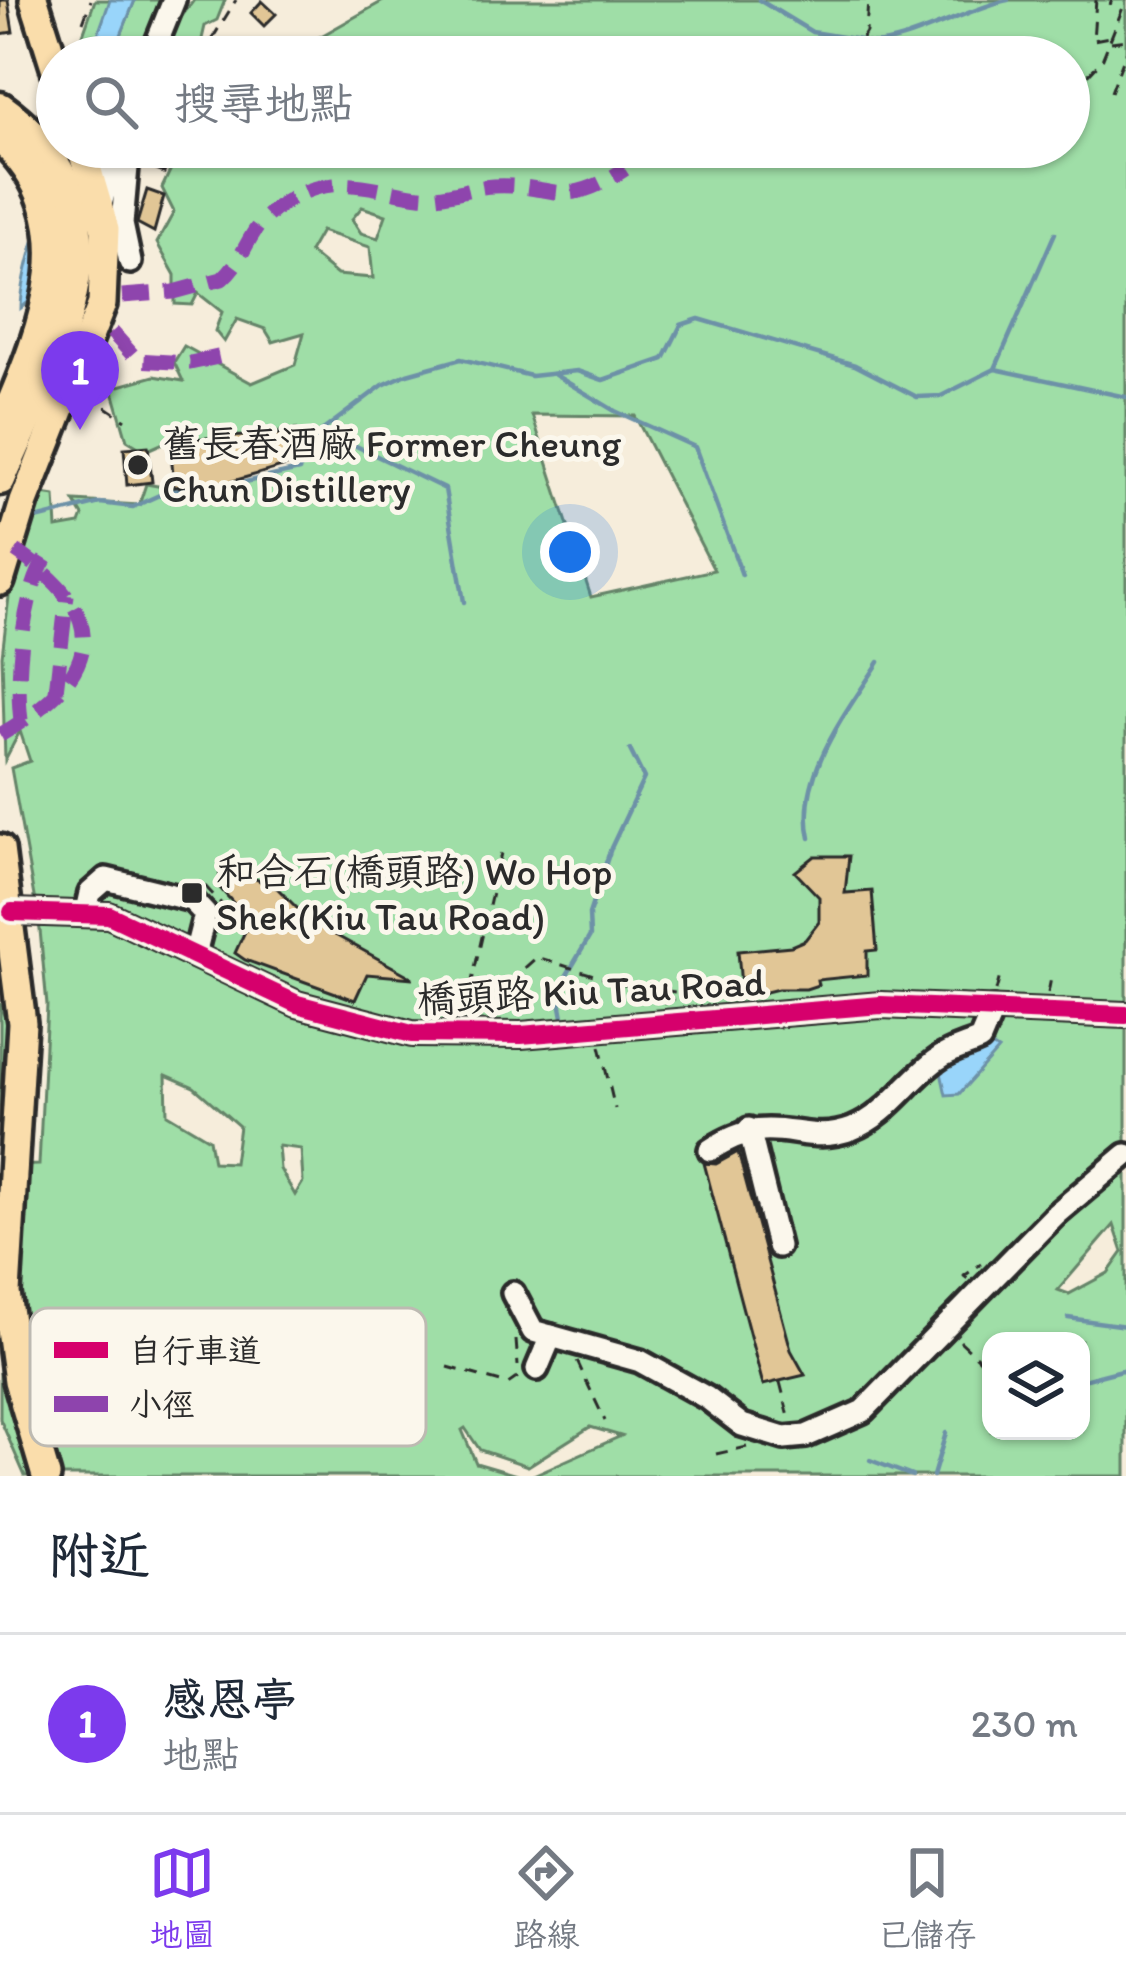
<!DOCTYPE html>
<html lang="zh-TW">
<meta charset="utf-8">
<style>
body{margin:0;font-family:Itim,"LXGW WenKai TC",sans-serif;background:#f2f2f3;color:#1f2937}
.controls{position:absolute;right:36px;bottom:36px;display:grid;overflow:hidden;border-radius:24px;box-shadow:0 3px 9px #0004}
.controls button{width:108px;height:108px;display:grid;place-items:center;padding:0;border:0;border-bottom:3px solid #e0e1e3;background:#fff;color:#1f2937;font:60px sans-serif}
.you{position:absolute;left:570px;top:552px;width:42px;height:42px;margin:-30px;border:9px solid #fff;border-radius:50%;background:#1a73e8;box-shadow:0 0 0 18px #1a73e833}
.badge{display:grid;place-items:center;width:78px;height:78px;border-radius:50%;background:#7c3aed;color:#fff;font-size:39px;font-weight:700}
.pin{position:absolute;translate:-50% -99px;filter:drop-shadow(0 3px 6px #0008)}
.pin::after{content:'';position:absolute;top:63px;width:42px;height:36px;background:inherit;clip-path:polygon(0 0,100% 0,50% 100%)}
.list{margin:0;padding:0;list-style:none}
h2{display:flex;justify-content:space-between;align-items:center;height:156px;margin:0;padding:0 48px;font-size:51px}
h2 small{font-size:39px;font-weight:400;color:#747a83}
.list li{display:grid;grid-template-columns:78px 1fr auto;gap:36px;align-items:center;box-sizing:border-box;height:180px;padding:0 48px;border-top:3px solid #e0e1e3}
.list b{display:block;font-size:45px;white-space:nowrap}
.list p{margin:0;font-size:39px;white-space:nowrap;color:#747a83}
.list em{font-size:39px;font-style:normal;color:#747a83}
.icon{flex:none;width:66px;height:66px;fill:none;stroke:currentColor;stroke-width:2;stroke-linecap:round;stroke-linejoin:round}
.map{position:relative;flex:none;width:1126px;height:1476px;overflow:hidden}
.search{position:absolute;background:#fff;box-shadow:0 3px 9px #0004;left:36px;right:36px;top:36px;height:132px;display:flex;align-items:center;gap:30px;box-sizing:border-box;padding:0 42px;border-radius:66px;color:#747a83;font-size:45px}
.sheet{height:336px;background:#fff}
nav{display:flex;justify-content:space-around;align-items:center;box-sizing:border-box;height:168px;border-top:3px solid #e0e1e3;background:#fff;font-size:33px;color:#747a83}
nav a{display:grid;justify-items:center;gap:6px}
nav .on{color:#7c3aed}
.map>svg:first-child{display:block}
.green{fill:#9fdea7;stroke:#658469;stroke-width:3;fill-rule:evenodd}
.water{fill:#99d5fa;stroke:#6d91a7;stroke-width:3}
.lines{fill:none;stroke-linecap:round;stroke-linejoin:round}
.stream{stroke:#6d91a7;stroke-width:4.5}
.building{fill:#e1c696;stroke:#2b2b2b;stroke-width:3}
.minor-casing{stroke:#2b2b2b;stroke-width:30}
.major-casing{stroke:#2b2b2b;stroke-width:36}
.highway-casing{stroke:#2b2b2b;stroke-width:39}
.path{stroke:#2b2b2b;stroke-width:3;stroke-dasharray:12 9;stroke-linecap:butt}
.minor{stroke:#fbf7ec;stroke-width:21}
.major{stroke:#faddab;stroke-width:27}
.highway{stroke:#faddab;stroke-width:30}
.quiet{stroke:#8e44ad;stroke-width:15;stroke-dasharray:30 15;stroke-linecap:butt}
.cycleway-casing{stroke:#fbf7ec;stroke-width:26}
.cycleway{stroke:#d6006c;stroke-width:18}
.poi-dot{fill:#2b2b2b;stroke:#fbf7ec;stroke-width:4.5}
.labels{text-anchor:middle;stroke-width:10;stroke-linejoin:round;paint-order:stroke}
.poi-label{font-size:39px;fill:#2b2b2b;stroke:#fbf7ec;text-anchor:start}
.street-label{font-size:39px;fill:#2b2b2b;stroke:#fbf7ec}
.key{fill:#fbf7ec;stroke:#bdbab2;stroke-width:3}
.key-label{font-size:33px;fill:#2b2b2b}
</style>
<div class="map">
<svg width="1126" height="1476" viewBox="0 0 1126 1476">
<rect width="100%" height="100%" fill="#f6eddb"/>
<filter id="ink" filterUnits="userSpaceOnUse"><feTurbulence type="fractalNoise" baseFrequency=".00833" numOctaves="2"/><feDisplacementMap in="SourceGraphic" scale="24" xChannelSelector="R" yChannelSelector="G"/><feConvolveMatrix kernelMatrix="1 2 1 2 8 2 1 2 1" color-interpolation-filters="sRGB"/></filter>
<g filter="url(#ink)">
<g class="green">
<path d="M95 0H112L91 57H75Z"/>
<path d="M135 0H168L147 57H120L121 35Z"/>
<path d="M194 0H225L217 20 205 26 199 52 191 55 170 41 173 28Z"/>
<path d="M385 0H1126V1476H531L621 1436 590 1427 528 1466 480 1450 465 1428 462 1430 476 1463 520 1476H25L0 1419V1003L16 1053 9 1166 39 1165 47 1005 40 930 11 768 30 761 20 731 5 760 2 656 10 588 42 494 55 496 57 528 80 524 83 516 74 501 139 505 146 484C208 496 239 483 298 470L296 429 213 442 170 440 145 451 127 440 112 388 154 376 183 381 174 362 184 346 252 383 295 365 304 333 273 342 265 329 237 319 224 342 215 331 222 312 198 293 192 305 175 304V275L157 243 174 212 162 188 181 147H1069V57H284ZM362 207 386 215 378 238 361 233 352 219ZM321 231 370 247 373 278 337 275 309 252ZM532 415 635 416 714 570 591 597ZM166 1075 194 1087 239 1126 234 1163 213 1162 209 1139 167 1114ZM278 1146 301 1149 303 1182 295 1195 280 1169ZM1114 1225 1123 1252 1108 1273 1069 1294 1058 1290ZM991 1341H1081V1431H991Z"/>
</g>
<g class="water">
<path d="M110 0H135L121 35 122 53 90 57Z"/>
<path d="M63 147H85L42 291 21 308C22 264 51 194 63 147Z"/>
<path d="M987 1043 998 1050 959 1094 946 1095 940 1068 973 1055Z"/>
</g>
<g class="lines">
<g class="stream">
<path d="M759 0 812 32 860 40"/>
<path d="M866 42C892 52 972 6 1008 0"/>
<path d="M995 369 1055 233"/>
<path d="M555 375 615 411 695 447 742 575"/>
<path d="M323 430 445 489 464 602"/>
<path d="M28 521 100 503 133 507 168 491 232 485 299 470 323 430 383 385 407 374 461 359 531 376 577 371 603 380 664 359 681 325 699 319 855 365 917 397 941 396 995 369 1126 397"/>
<path d="M810 838C796 775 847 712 879 662"/>
<path d="M563 1017 558 990 590 936 589 914 611 848 644 778 630 750"/>
<path d="M1068 1318 1126 1326"/>
<path d="M1087 1379 1126 1369"/>
<path d="M870 1460 912 1476"/>
<path d="M933 1476 946 1433"/>
</g>
</g>
<g class="building">
<path d="M0 0H8L13 32 0 34Z"/>
<path d="M262 1 276 14 264 26 251 13Z"/>
<path d="M147 147H163L161 152 171 155 164 173 141 164Z"/>
<path d="M147 190 164 196 154 232 137 223Z"/>
<path d="M301 433 304 451 296 463 233 481 174 487 170 440Z"/>
<path d="M148 446 152 482 127 485 124 448Z"/>
<path d="M815 856H849L845 893 872 891 877 950 867 951V975L817 980 818 985 806 989H778L742 998 738 951 791 946 805 940 819 922V897L795 872Z"/>
<path d="M220 864 277 888 310 921 413 978 367 974 355 1000 245 960 235 953 247 927 223 912 235 905 219 887Z"/>
<path d="M738 1152 791 1350 805 1375 763 1385 704 1163 716 1164Z"/>
</g>
<g class="lines">
<defs>
<g id="minor">
<path d="M151 57 174 0"/>
<path d="M117 153 127 167 122 224 130 262"/>
<path d="M100 207 118 147"/>
<path d="M86 911 90 893 106 879 192 900 205 914 195 954"/>
<path d="M12 912 109 915 297 1004 412 1034 521 1035 881 1005 1126 1015"/>
<path d="M749 1129 778 1246"/>
<path d="M710 1150C776 1107 798 1149 852 1129 888 1115 908 1080 938 1059 950 1050 967 1046 980 1040L993 1009"/>
<path d="M513 1293 533 1331 640 1361 707 1398 742 1425 784 1438 806 1436 863 1411 1056 1214 1126 1155"/>
<path d="M537 1369 551 1336"/>
</g>
<g id="major">
<path d="M34 0 57 73"/>
<path d="M0 581 24 502 102 304 105 229 81 147"/>
<path d="M0 849 22 1023 6 1293 18 1381 46 1476"/>
</g>
<g id="highway">
<path d="M0 108C143 210 52 358 0 479"/>
<path d="M0 137C95 221 41 336 0 433"/>
</g>
</defs>
<use href="#minor" class="minor-casing"/>
<use href="#major" class="major-casing"/>
<use href="#highway" class="highway-casing"/>
<g class="path">
<path d="M1096 0 1093 40 1110 37"/>
<path d="M1110 5 1112 0"/>
<path d="M83 22 91 0"/>
<path d="M1111 42 1126 40"/>
<path d="M201 57 236 0"/>
<path d="M851 57 866 32 868 0"/>
<path d="M1074 90 1102 60 1126 0"/>
<path d="M1111 92 1126 52"/>
<path d="M88 395 126 420"/>
<path d="M501 853 472 981H510L537 957 625 985 675 992 677 998 657 1005"/>
<path d="M205 886 227 910"/>
<path d="M996 991 1000 976"/>
<path d="M1048 993 1051 978"/>
<path d="M600 1046 615 1109"/>
<path d="M968 1279 964 1276 981 1264"/>
<path d="M516 1340 518 1366"/>
<path d="M960 1341 991 1370"/>
<path d="M577 1361 605 1421"/>
<path d="M448 1367 508 1384 518 1377"/>
<path d="M780 1382 789 1417"/>
<path d="M716 1454 747 1447"/>
</g>
<use href="#minor" class="minor"/>
<use href="#major" class="major"/>
<use href="#highway" class="highway"/>
<g class="quiet">
<path d="M122 296 174 292 222 279C252 252 243 225 294 197 338 173 374 190 420 196 443 199 469 187 493 186 557 183 560 212 625 169"/>
<path d="M112 332 137 360 190 363 232 354"/>
<path d="M56 691 67 595"/>
<path d="M21 720C15 676 23 580 53 549"/>
<path d="M0 735C97 678 118 620 16 551"/>
</g>
<defs>
<path id="cycleway" d="M12 912 109 915 297 1004 412 1034 521 1035 881 1005 1126 1015"/>
</defs>
<use href="#cycleway" class="cycleway-casing"/>
<use href="#cycleway" class="cycleway"/>
</g>
</g>
<g class="poi-dot">
<circle cx="138" cy="465" r="12"/>
<rect x="180" y="881" width="24" height="24" rx="6"/>
</g>
<g class="labels">
<g class="poi-label">
<text x="162" y="457">舊長春酒廠 Former Cheung<tspan x="162" dy="45">Chun Distillery</tspan></text>
<text x="216" y="885">和合石(橋頭路) Wo Hop<tspan x="216" dy="45">Shek(Kiu Tau Road)</tspan></text>
</g>
<g class="street-label">
<text transform="translate(591 990) rotate(-3)" y="14">橋頭路 Kiu Tau Road</text>
</g>
</g>
<rect x="30" y="1308" width="396" height="138" rx="18" class="key"/>
<rect x="54" y="1342" width="54" height="16" fill="#d6006c"/>
<rect x="54" y="1396" width="54" height="16" fill="#8e44ad"/>
<g class="key-label">
<text x="129" y="1362">自行車道</text>
<text x="129" y="1416">小徑</text>
</g>
</svg>
<div class="controls">
<button><svg class="icon" aria-label="layers" viewBox="0 0 24 24"><path d="M12 4l9 5-9 5-9-5zM3 14l9 5 9-5"/></svg></button>
</div>
<div class="you"></div>
<div class="pin badge" style="left:80px;top:430px">1</div>
<div class="search"><svg class="icon" aria-label="search" viewBox="0 0 24 24"><circle cx="10" cy="10" r="6"/><path d="M15 15l6 6"/></svg>搜尋地點</div>
</div>
<section class="sheet">
<h2>附近<small></small></h2>
<ul class="list">
<li><span class="badge">1</span><div><b>感恩亭</b><p>地點</p></div><em>230 m</em></li>
</ul>
</section>
<nav>
<a class="on"><svg class="icon" aria-label="map" viewBox="0 0 24 24"><path d="M3 6l6-2 6 2 6-2v14l-6 2-6-2-6 2zM9 4v14M15 6v14"/></svg>地圖</a>
<a><svg class="icon" aria-label="directions" viewBox="0 0 24 24"><path d="M12 3l9 9-9 9-9-9zM9 14v-3h6M13 9l2 2-2 2"/></svg>路線</a>
<a><svg class="icon" aria-label="saved" viewBox="0 0 24 24"><path d="M7 4h10v16l-5-4-5 4z"/></svg>已儲存</a>
</nav>
